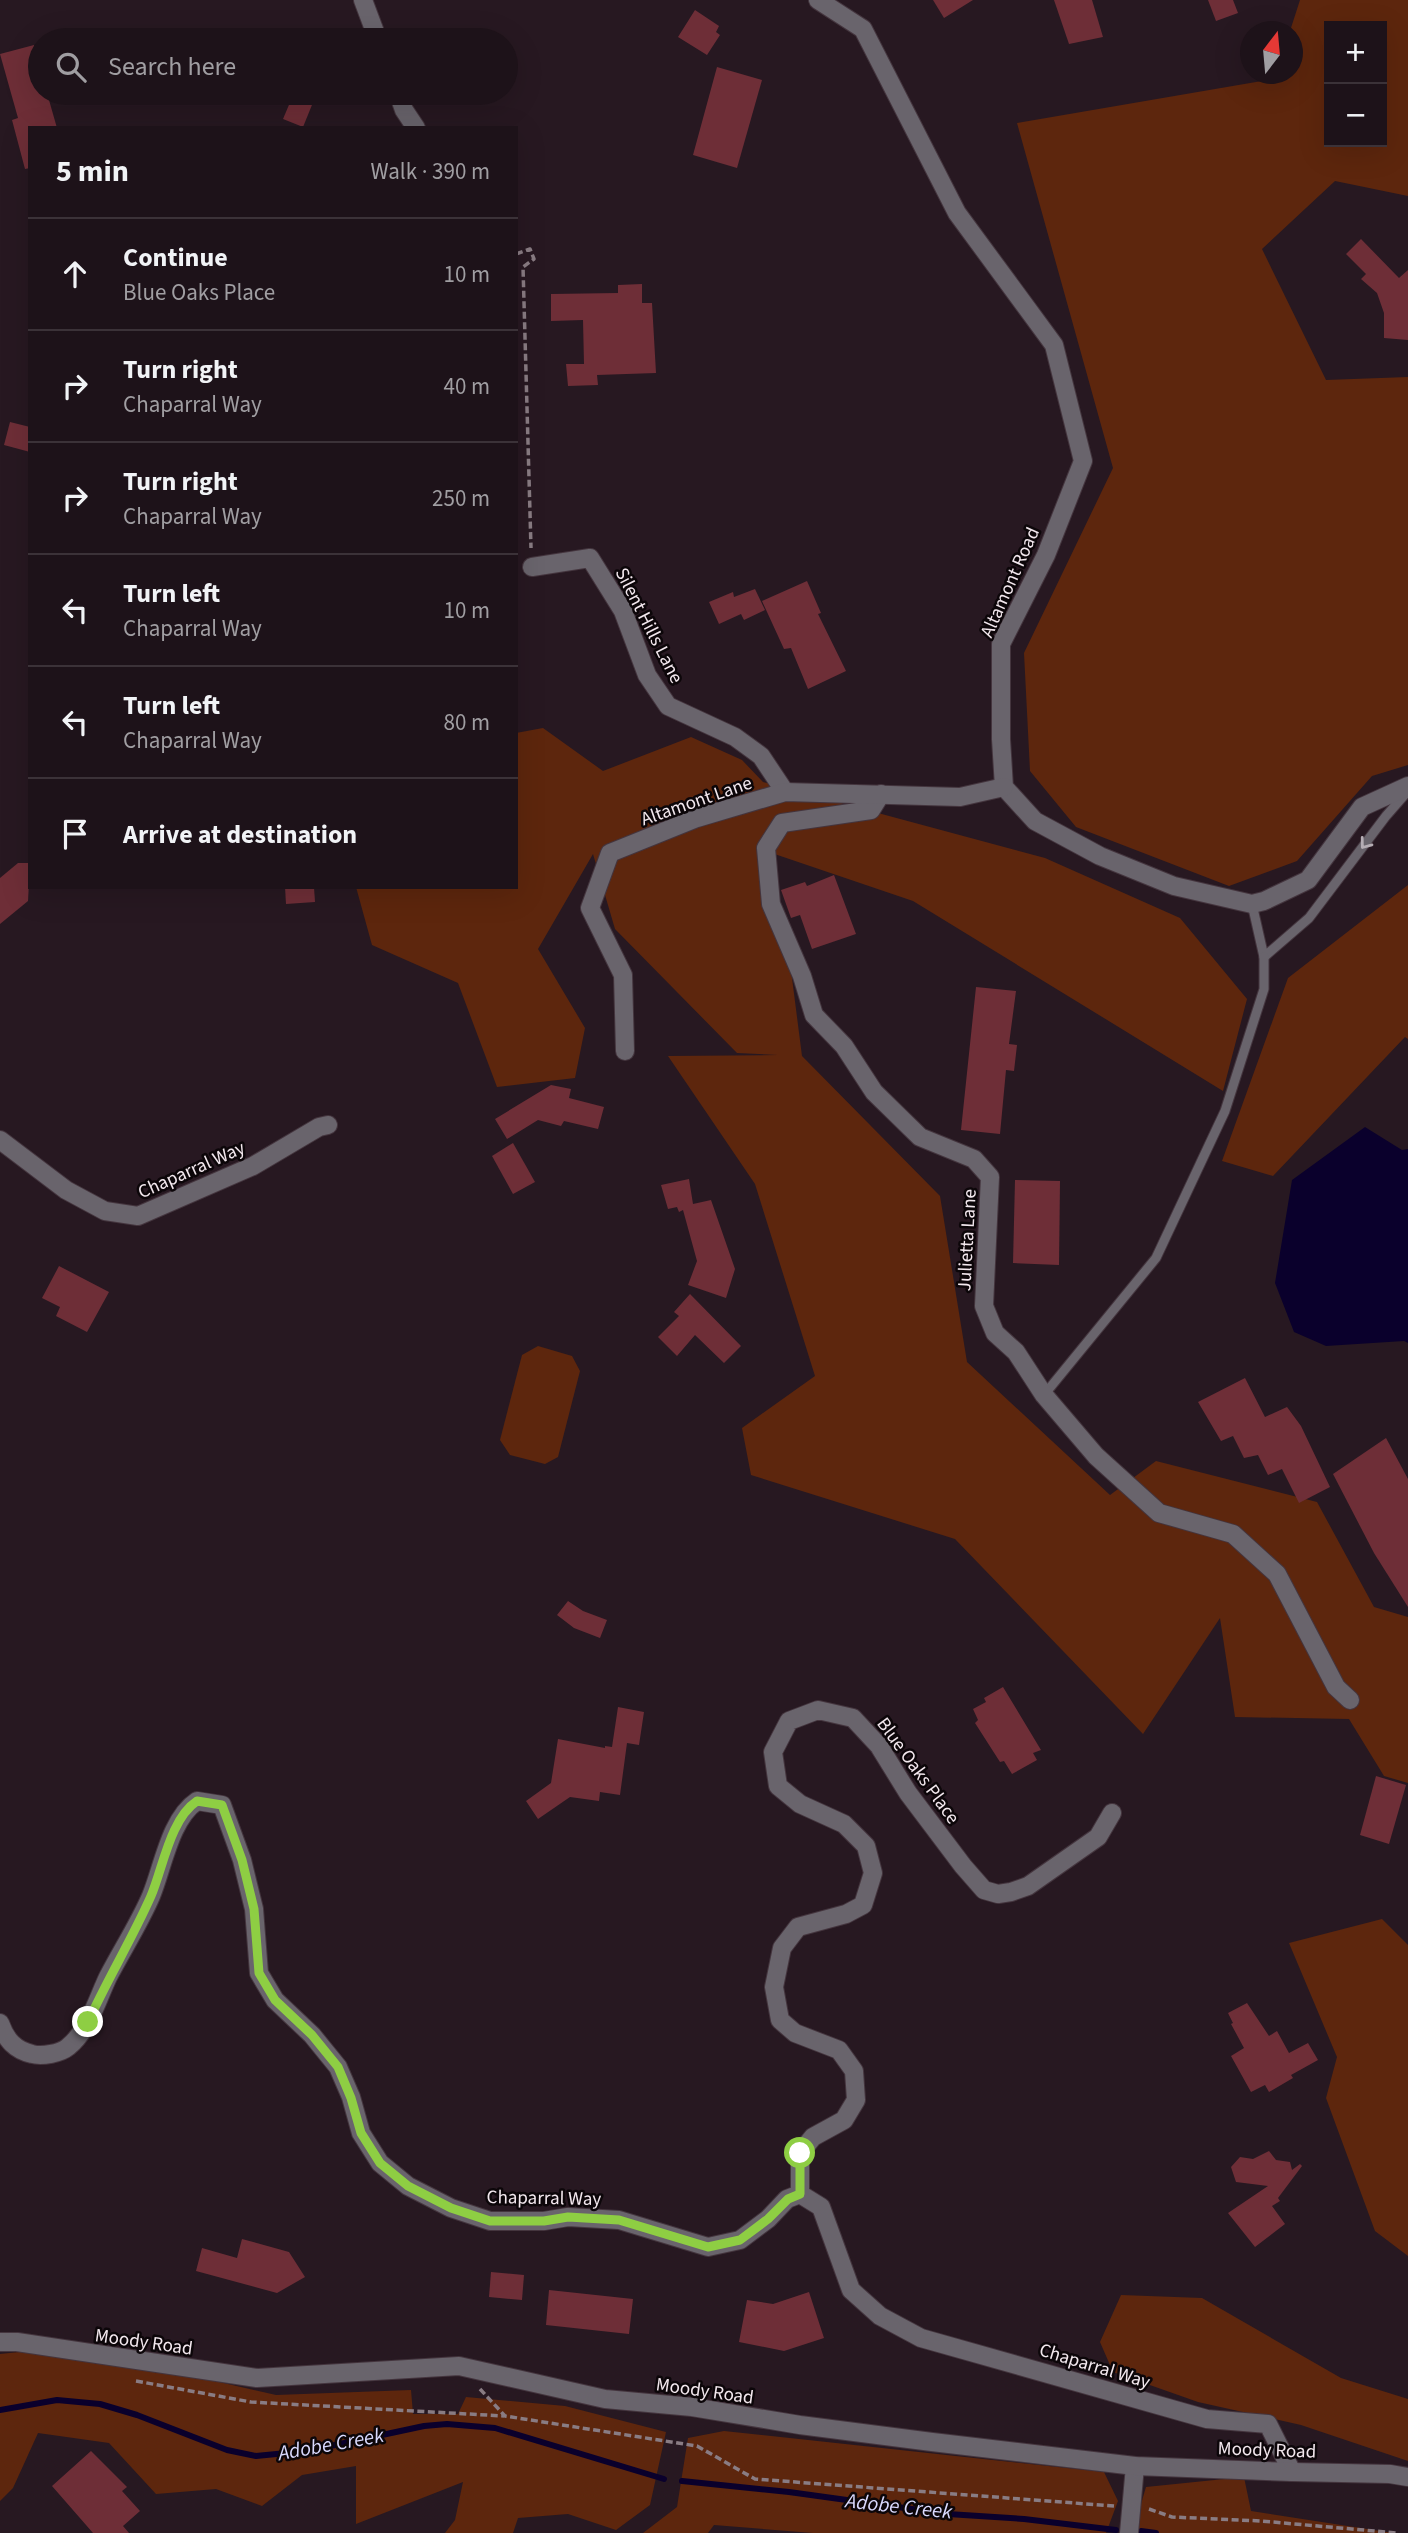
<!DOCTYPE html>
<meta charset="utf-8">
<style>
body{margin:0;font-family:"Source Sans 3",sans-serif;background:#2a2026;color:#f1f3f6}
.controls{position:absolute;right:21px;top:21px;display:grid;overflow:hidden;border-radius:0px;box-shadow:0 7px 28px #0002}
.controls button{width:63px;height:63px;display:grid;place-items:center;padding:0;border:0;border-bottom:2px solid #3b3238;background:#1d1219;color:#f1f3f6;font:35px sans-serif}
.compass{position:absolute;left:1240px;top:21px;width:63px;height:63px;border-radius:50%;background:#1d1219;box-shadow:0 7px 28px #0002;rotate:16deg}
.stop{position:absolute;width:21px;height:21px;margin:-16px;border:5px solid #8ece43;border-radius:50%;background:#fff}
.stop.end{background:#8ece43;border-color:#fff;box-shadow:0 2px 7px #0008}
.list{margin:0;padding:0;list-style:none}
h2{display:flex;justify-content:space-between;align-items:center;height:91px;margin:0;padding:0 28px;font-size:30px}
h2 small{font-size:23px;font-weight:400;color:#a09ea2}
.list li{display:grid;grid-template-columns:46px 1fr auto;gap:21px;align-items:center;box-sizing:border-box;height:112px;padding:0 28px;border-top:2px solid #3b3238}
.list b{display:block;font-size:26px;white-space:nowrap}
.list p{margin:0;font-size:23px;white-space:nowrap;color:#a09ea2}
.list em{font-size:23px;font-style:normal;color:#a09ea2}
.icon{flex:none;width:38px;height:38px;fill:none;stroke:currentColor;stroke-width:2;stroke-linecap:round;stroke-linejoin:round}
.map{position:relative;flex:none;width:1408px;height:2533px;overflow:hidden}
.search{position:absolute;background:#1d1219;box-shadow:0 7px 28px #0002;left:28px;top:28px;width:490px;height:77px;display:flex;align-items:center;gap:18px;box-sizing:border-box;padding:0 24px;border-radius:38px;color:#a09ea2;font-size:26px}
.panel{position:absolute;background:#1d1219;box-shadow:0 7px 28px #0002;left:28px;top:126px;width:490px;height:763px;border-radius:0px}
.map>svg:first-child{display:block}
.green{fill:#5d260d;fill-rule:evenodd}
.water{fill:#0a002c}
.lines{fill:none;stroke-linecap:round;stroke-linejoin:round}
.stream{stroke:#0a002c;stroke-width:6}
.building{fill:#6e2e37}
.service-casing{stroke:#44353e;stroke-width:11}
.minor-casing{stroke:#44353e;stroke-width:20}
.tertiary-casing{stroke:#44353e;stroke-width:20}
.path{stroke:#897c83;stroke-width:3.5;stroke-dasharray:7 3.5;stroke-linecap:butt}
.service{stroke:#69646c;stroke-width:9}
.minor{stroke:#69646c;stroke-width:18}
.tertiary{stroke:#69646c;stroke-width:18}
.oneway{stroke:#b5adb4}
.route{stroke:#8ece43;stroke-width:9}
.labels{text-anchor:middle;stroke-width:5;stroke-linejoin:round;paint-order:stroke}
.street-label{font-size:19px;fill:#f3e8ee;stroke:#0c0609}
.water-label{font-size:21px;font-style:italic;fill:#d9d9fd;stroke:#0c0609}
</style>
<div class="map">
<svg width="1408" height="2533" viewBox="0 0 1408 2533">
<rect width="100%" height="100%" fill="#271821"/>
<g class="green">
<path d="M1300 0H1408V196L1335 181 1262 249 1326 380 1408 377V765L1372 776 1297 861 1229 886 1076 827 1030 771 1024 653 1113 468 1017 123 1273 79 1275 74H1292V32L1290 31ZM1329 26H1382V142H1329Z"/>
<path d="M543 728 603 771 691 737 742 760 763 782 1045 858 1180 918 1247 999 1223 1091 913 901 760 849 792 978 802 1056 940 1196 967 1362 1110 1495 1156 1461 1317 1502 1374 1607 1408 1617V1783L1384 1776 1349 1719 1235 1717 1220 1618 1143 1734 955 1539 751 1475 742 1428 815 1376 755 1184 668 1056 778 1055 737 1053 615 929 593 854 538 949 585 1028 575 1078 497 1087 458 983 372 945 356 887H516V733Z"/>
<path d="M1408 885V1039L1405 1037 1273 1176 1222 1161 1288 978Z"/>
<path d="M538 1346 572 1356 580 1371 558 1457 545 1464 510 1455 500 1440 522 1355Z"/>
<path d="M1382 1919 1408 1945V2256L1375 2231 1326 2098 1337 2057 1289 1943Z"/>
<path d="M1121 2295 1202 2298 1341 2378 1408 2399V2461L1301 2425 1198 2402 1113 2372 1100 2342Z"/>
<path d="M68 2347 276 2395 411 2390 413 2414H458L466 2397 565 2406 666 2432 650 2505 616 2530 568 2514 518 2518 513 2533H445L455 2520 463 2482 356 2524V2466L302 2475 262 2506 216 2489 156 2494 109 2443 38 2433 13 2488 0 2501V2354Z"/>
<path d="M724 2431 1104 2472 1118 2501 1106 2533H813L714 2525 708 2533H643L677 2507 688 2438Z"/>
<path d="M1244 2477 1251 2511 1393 2533H1138V2514L1146 2487Z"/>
</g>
<path class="water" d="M1365 1127 1402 1150 1408 1149V1343L1404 1341 1326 1346 1294 1332 1275 1283 1292 1180Z"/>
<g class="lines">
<g class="stream">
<path d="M0 2410 57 2400 100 2404 137 2415 227 2450 256 2456 307 2451 424 2426 447 2424 495 2428 664 2479"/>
<path d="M682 2481 789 2492 948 2514 1024 2519 1116 2530"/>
<path d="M1141 2531 1156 2533"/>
</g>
</g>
<g class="building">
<path d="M933 0H973L944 18Z"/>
<path d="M1054 0H1092L1103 37 1069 44Z"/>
<path d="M1208 0H1233L1238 13 1216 21Z"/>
<path d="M695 10 719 26 716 32 720 35 707 55 678 37Z"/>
<path d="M34 45 40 68V93H47L57 128H30V168L25 169 12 120 18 118 0 54Z"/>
<path d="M717 67 762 80 737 168 693 155Z"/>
<path d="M294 93 314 100 303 127 283 119Z"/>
<path d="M1361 239 1399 278 1408 270V340L1384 338V313L1377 293 1361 279 1366 274 1346 254Z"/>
<path d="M642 284V303H652L656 373 597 375 598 385 568 386 566 364H584L583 320 551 321V294L618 293V285Z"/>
<path d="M10 422 30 427V452L4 445Z"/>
<path d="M807 581 821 613 818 614 846 671 808 689 791 648 784 649 762 601Z"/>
<path d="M755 589 765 610 744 620 741 614 719 624 709 602 733 592 734 597Z"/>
<path d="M18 863H30L28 901 0 924V878Z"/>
<path d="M834 875 856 934 812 949 800 915 791 918 781 890 805 882 807 886Z"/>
<path d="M285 887H314L315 902 286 904Z"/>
<path d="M976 987 1016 991 1009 1044 1017 1045 1014 1071 1006 1070 1000 1134 961 1130Z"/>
<path d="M551 1085 571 1089 569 1098 604 1107 598 1129 564 1121 561 1126 538 1120 507 1139 495 1119Z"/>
<path d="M513 1143 535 1182 513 1194 492 1156Z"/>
<path d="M689 1179 693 1204 711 1200 735 1269 726 1298 688 1285 697 1261 683 1210 679 1212 677 1207 668 1209 661 1185Z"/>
<path d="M1015 1180 1060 1181 1059 1265 1013 1263Z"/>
<path d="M59 1266 109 1292 87 1332 56 1316 60 1307 42 1298Z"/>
<path d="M690 1294 741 1346 724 1363 695 1335 677 1356 658 1337 679 1316 674 1312Z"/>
<path d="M1245 1378 1265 1417 1287 1407 1301 1426 1330 1487 1299 1503 1282 1469 1268 1475 1258 1455 1244 1458 1233 1436 1221 1441 1198 1402Z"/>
<path d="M1386 1438 1408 1479V1607L1374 1553 1333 1474Z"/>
<path d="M568 1601 583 1611 607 1620 600 1638 574 1628 557 1615Z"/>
<path d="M1003 1687 1041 1750 1033 1753 1037 1760 1012 1774 1004 1761 1000 1762 975 1723 978 1720 973 1709 986 1702 984 1698Z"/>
<path d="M618 1707 644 1712 639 1745 627 1743 620 1795 600 1792 599 1801 570 1797 538 1819 526 1801 551 1783 558 1739 605 1748V1746L612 1747Z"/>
<path d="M1376 1776 1406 1785 1389 1844 1360 1835Z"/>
<path d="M1247 2003 1269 2036 1277 2031 1289 2053 1308 2043 1318 2060 1291 2075 1293 2078 1269 2092 1265 2085 1251 2092 1231 2056 1244 2048 1231 2024 1233 2023 1228 2013Z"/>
<path d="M1269 2151 1276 2160 1290 2162 1292 2170 1300 2164 1302 2166 1278 2198 1280 2201 1272 2206 1285 2224 1255 2247 1228 2213 1268 2186 1236 2182 1231 2167 1240 2157 1253 2159Z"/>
<path d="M242 2239 289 2252 305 2277 277 2293 196 2271 202 2248 237 2258Z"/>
<path d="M491 2272 524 2275 522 2300 489 2297Z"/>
<path d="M549 2290 633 2299 629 2334 546 2325Z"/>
<path d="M809 2292 824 2338 784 2351 739 2342 747 2300 773 2304Z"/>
<path d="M91 2451 127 2487 122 2491 140 2511 123 2526 129 2533H93L52 2486Z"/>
</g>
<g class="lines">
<defs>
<g id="service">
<path d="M1252 904 1264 957 1309 918 1386 816 1408 791"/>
<path d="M1044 1395 1156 1258 1225 1111 1264 989V957"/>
</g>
<g id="minor">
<path d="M363 0 378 40"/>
<path d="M818 0 863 29 957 213 1054 345 1083 461 1046 555 1001 644V739L1004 787 1035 821 1100 856 1174 886 1252 904 1264 901 1308 880 1362 807 1408 786"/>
<path d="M398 93 404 110 416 128"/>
<path d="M532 567 590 558 623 611 647 675 668 706 735 737 761 756 785 792"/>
<path d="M881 794 871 810 782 823 766 848 771 904 802 976 814 1015 844 1046 874 1092 920 1137 974 1159 990 1177 984 1306 995 1333 1016 1352 1044 1395 1096 1456 1159 1513 1233 1534 1277 1574 1336 1687 1350 1700"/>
<path d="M625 1051 623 975 590 908 610 853 697 818 785 792 960 797 1004 787"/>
<path d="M0 1140 66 1190 105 1211 138 1216 253 1166 319 1127 328 1125"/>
<path d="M0 2023C6 2040 15 2050 32 2054 42 2057 61 2053 68 2047 89 2030 97 2000 108 1977 122 1950 139 1924 151 1896 163 1867 170 1819 197 1801L222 1805 242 1860 254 1909 259 1973 275 2000 312 2035 338 2067 351 2097 361 2133 380 2163 408 2186 451 2208 490 2221H544L568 2217 619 2220 708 2247 740 2240 768 2219 787 2199 800 2194"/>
<path d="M800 2194V2153L813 2137 844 2120 856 2100 854 2071 839 2050 795 2033 780 2020 774 1987 782 1948 798 1927 846 1914 863 1905 873 1873 866 1846 844 1824 800 1804 778 1786 773 1752 789 1721 818 1710 853 1718 879 1746 908 1793 963 1866 984 1890 998 1894 1011 1892 1028 1886 1098 1837 1112 1813"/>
<path d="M800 2194 821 2207 851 2290 880 2316 921 2338 1207 2419 1268 2424 1292 2472"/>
<path d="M1129 2533 1135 2466"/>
</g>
<path id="tertiary" d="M0 2342H17L257 2378 459 2366 605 2399 692 2407 800 2425 932 2442 1135 2466 1292 2472 1390 2474 1408 2477"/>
</defs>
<use href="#service" class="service-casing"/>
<use href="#minor" class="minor-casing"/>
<use href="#tertiary" class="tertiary-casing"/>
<g class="path">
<path d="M516 254 530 249 534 259 523 267 531 548"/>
<path d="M136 2381 251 2402 504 2416"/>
<path d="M480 2389 505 2416 697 2446 755 2479 1114 2506"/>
<path d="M1149 2509 1172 2517 1261 2521 1397 2533"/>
</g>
<use href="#service" class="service"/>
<use href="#minor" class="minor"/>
<use href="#tertiary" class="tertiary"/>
</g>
<defs><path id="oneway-chevron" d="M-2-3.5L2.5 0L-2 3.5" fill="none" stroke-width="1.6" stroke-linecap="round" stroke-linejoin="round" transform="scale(1.75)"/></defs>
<use class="oneway" href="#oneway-chevron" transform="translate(1365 844) rotate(127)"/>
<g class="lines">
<path class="route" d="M88 2022C107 1980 132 1939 151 1896 163 1868 170 1819 197 1801L222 1805 242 1860 254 1909 259 1973 275 2000 312 2035 338 2067 351 2098 361 2133 380 2163 408 2186 451 2208 490 2221H544L568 2217 619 2220 708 2247 740 2240 768 2219 788 2199 800 2194V2153"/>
</g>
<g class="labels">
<g class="street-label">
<text transform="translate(1009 582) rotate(-66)" y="7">Altamont Road</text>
<text transform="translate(650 625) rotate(63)" y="7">Silent Hills Lane</text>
<text transform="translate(696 800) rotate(-19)" y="7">Altamont Lane</text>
<text transform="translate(191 1169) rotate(-24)" y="7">Chaparral Way</text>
<text transform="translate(966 1240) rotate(-87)" y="7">Julietta Lane</text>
<text transform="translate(919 1770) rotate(54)" y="7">Blue Oaks Place</text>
<text transform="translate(544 2197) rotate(1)" y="7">Chaparral Way</text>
<text transform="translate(144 2341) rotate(8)" y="7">Moody Road</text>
<text transform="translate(1095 2365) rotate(17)" y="7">Chaparral Way</text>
<text transform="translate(705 2390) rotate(8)" y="7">Moody Road</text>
<text transform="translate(1267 2449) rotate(2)" y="7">Moody Road</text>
</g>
<g class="water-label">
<text transform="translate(331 2444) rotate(-10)" y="7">Adobe Creek</text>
<text transform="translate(899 2506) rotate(6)" y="7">Adobe Creek</text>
</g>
</g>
</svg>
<div class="controls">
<button>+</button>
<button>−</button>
</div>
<svg class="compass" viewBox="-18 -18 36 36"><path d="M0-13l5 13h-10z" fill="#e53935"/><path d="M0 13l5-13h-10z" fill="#a09ea2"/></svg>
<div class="stop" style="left:800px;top:2153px"></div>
<div class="stop end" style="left:88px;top:2022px"></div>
<div class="search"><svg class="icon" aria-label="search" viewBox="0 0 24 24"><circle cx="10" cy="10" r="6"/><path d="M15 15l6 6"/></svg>Search here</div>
<section class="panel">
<h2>5 min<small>Walk · 390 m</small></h2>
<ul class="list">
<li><svg class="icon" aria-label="ahead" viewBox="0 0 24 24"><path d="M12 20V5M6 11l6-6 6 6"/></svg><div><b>Continue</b><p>Blue Oaks Place</p></div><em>10 m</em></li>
<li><svg class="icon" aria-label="right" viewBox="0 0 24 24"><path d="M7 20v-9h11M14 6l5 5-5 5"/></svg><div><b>Turn right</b><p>Chaparral Way</p></div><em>40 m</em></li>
<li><svg class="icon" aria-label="right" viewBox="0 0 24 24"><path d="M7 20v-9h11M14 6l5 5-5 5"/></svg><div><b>Turn right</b><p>Chaparral Way</p></div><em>250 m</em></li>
<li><svg class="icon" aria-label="left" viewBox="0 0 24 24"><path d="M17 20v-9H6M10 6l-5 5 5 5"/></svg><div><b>Turn left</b><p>Chaparral Way</p></div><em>10 m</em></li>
<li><svg class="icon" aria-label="left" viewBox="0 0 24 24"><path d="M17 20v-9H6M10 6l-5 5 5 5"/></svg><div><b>Turn left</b><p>Chaparral Way</p></div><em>80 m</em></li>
<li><svg class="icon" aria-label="arrive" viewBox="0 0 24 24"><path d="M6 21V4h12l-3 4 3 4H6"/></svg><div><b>Arrive at destination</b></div></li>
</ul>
</section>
</div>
